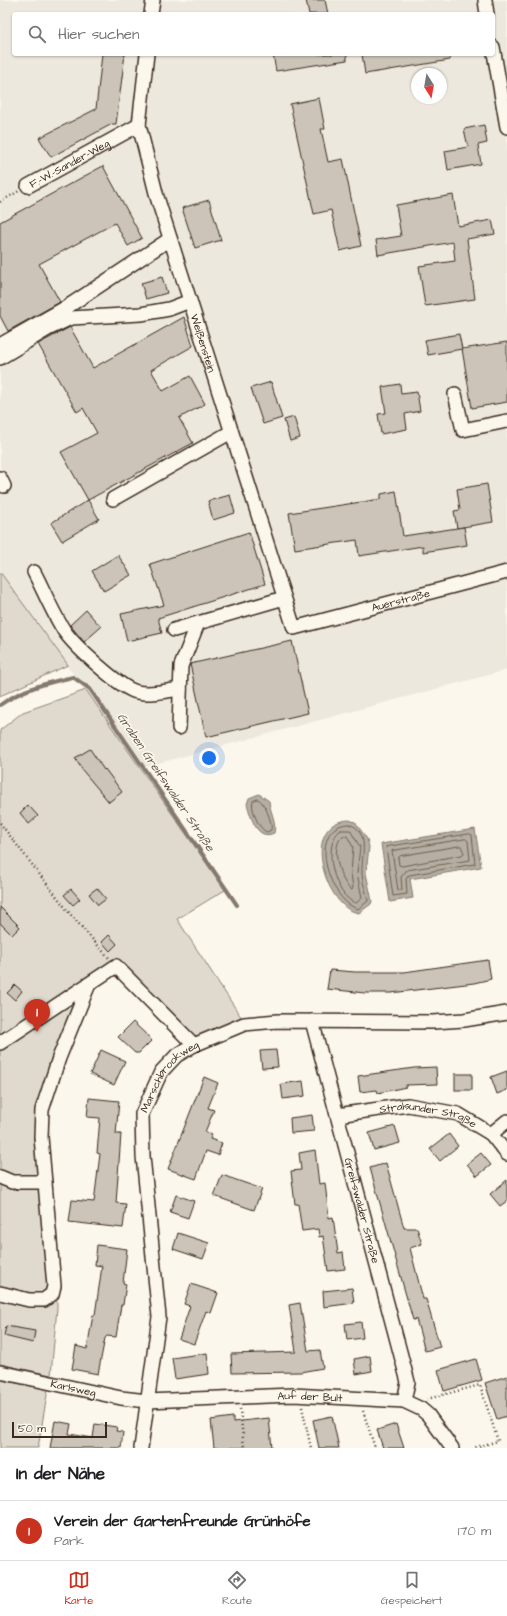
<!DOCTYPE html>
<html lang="de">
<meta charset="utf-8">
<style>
body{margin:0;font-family:"Architects Daughter",sans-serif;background:#f6f6f6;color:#202124}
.compass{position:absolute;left:411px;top:68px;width:36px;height:36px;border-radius:50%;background:#fff;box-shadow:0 1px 3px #0004;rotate:169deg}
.scale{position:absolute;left:12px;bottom:10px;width:95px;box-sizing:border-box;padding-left:4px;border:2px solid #3b2a1e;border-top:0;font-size:11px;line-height:14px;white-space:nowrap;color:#3b2a1e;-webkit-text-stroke:3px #fbf7ec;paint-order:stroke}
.you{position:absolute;left:209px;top:758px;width:14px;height:14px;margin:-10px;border:3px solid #fff;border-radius:50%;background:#1a73e8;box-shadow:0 0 0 6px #1a73e833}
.badge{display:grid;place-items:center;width:26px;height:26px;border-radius:50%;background:#c8321e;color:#fff;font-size:13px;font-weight:700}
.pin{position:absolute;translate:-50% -33px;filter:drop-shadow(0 1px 2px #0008)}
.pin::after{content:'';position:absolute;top:21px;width:14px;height:12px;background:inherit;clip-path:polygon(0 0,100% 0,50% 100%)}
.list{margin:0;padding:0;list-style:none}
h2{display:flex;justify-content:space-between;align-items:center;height:52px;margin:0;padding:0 16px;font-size:17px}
h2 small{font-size:13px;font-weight:400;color:#757577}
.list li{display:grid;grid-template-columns:26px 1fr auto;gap:12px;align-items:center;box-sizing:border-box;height:60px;padding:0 16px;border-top:1px solid #e0e0e0}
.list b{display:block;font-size:15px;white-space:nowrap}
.list p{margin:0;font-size:13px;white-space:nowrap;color:#757577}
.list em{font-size:13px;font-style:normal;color:#757577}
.icon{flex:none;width:22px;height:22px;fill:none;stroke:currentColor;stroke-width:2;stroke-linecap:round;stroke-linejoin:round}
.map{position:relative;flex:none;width:507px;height:1448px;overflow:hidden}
.search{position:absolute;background:#fff;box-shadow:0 1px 3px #0004;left:12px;right:12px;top:12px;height:44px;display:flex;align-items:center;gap:10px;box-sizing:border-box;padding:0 14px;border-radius:4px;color:#757577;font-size:15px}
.sheet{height:112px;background:#fff}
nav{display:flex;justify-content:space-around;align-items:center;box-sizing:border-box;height:56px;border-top:1px solid #e0e0e0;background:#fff;font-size:11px;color:#757577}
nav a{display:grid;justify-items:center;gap:2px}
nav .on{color:#c8321e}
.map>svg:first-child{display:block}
.built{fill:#ede8dd;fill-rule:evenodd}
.green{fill:#dfd9ce;stroke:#8d8276}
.water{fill:#b6aea2;stroke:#85796d}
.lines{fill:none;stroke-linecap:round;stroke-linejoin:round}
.shore{stroke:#6c5f53;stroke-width:1}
.stream{stroke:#85796d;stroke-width:4}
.building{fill:#ccc4b9;stroke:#3b2a1e}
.minor-casing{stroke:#3b2a1e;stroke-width:16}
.path{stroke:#3b2a1e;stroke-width:2.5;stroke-dasharray:1 3;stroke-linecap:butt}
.minor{stroke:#fbf7ec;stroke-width:13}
.labels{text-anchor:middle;stroke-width:3.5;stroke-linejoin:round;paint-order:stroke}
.street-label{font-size:11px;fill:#3b2a1e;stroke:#fbf7ec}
.water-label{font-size:12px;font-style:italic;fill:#605246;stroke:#fbf7ec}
</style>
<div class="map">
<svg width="507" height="1448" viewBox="0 0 507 1448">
<rect width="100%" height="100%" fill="#fbf7ec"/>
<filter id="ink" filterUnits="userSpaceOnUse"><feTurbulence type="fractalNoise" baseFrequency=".025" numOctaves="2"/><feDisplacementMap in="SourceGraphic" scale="8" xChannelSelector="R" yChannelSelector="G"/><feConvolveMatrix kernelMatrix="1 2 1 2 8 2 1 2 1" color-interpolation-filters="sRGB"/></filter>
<g filter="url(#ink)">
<path class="built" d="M0 0H507V670L140 768 0 572ZM14 14H493V54H14ZM417 74H441V98H417Z"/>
<g class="green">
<path d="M0 572 68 665 0 696Z"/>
<path d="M86 690 225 890 177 919 243 1020 185 1045 117 974 91 987 48 1108 45 1143 57 1280V1308L51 1375 0 1364V730L23 712Z"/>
<path d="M0 1380 48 1389 38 1448H0Z"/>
</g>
<g class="water">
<path d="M259 794 269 801C270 812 277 822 274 833 257 841 251 818 247 804L249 798Z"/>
<path d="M349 820 355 822 367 839 369 847 366 873 372 901 371 904 359 913C355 912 351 911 348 909 321 891 304 822 349 820Z"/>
<path d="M475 829 481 867 410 879 413 898 390 902 381 844Z"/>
</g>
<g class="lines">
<g class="shore">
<path d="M258 799C264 801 273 823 271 830L267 832C259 830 250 808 253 801Z"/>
<path d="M349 824C371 831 361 857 362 872 362 882 366 891 368 901L358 909C328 901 306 825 349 824Z"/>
<path d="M341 830H350L360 847 357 873 362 898 356 903C335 898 320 843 341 830Z"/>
<path d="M470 834 472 835 475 864 409 875 406 879 407 894 393 896 386 847Z"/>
<path d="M343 836H347L353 847 351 873 353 888 352 890C340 883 329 845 343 836Z"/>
<path d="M466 839 468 841 470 860 407 870 401 877 402 890H398L392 851Z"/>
<path d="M461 846 464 853 462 855 402 866 399 865 398 858 400 856Z"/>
</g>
<path class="stream" d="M0 705C22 689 46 683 73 677L90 689 237 905"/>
</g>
<g class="building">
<path d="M306 0H325L328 14H309Z"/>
<path d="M102 54H125L116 124H112L51 157 39 138 96 109Z"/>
<path d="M273 54H347V60L276 71Z"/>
<path d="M362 54H450V60L365 74Z"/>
<path d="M319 98 325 129H321L328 162 343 159 361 246 340 251 331 210 314 214 290 104Z"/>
<path d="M484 125 487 143 478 145 481 164 448 170 445 151 468 147 464 129Z"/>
<path d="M103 166 142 238 128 246 115 223 39 264 60 302 8 331 0 316V222Z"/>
<path d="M453 195 458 226 492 220 495 234 467 239 475 299 425 306 419 266 455 261 453 242 378 255 376 240 401 236 396 205Z"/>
<path d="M209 200 221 240 195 248 182 208Z"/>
<path d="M162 277 167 293 146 299 141 283Z"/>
<path d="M184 317 193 346 151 370 163 391 190 376 205 404 179 418 193 443 88 500 61 452 97 433 83 408 77 412 38 344 70 327 93 368Z"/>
<path d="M459 334 462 349 428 355 425 340Z"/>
<path d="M507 342V402L472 408 462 349Z"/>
<path d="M271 382 282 418 263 424 251 388Z"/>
<path d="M400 384 401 394 417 392 420 411 405 414 407 429 381 434 378 414 386 413 382 387Z"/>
<path d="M294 417 300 438 290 441 284 420Z"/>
<path d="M487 484 493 522 457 528 454 511 460 510 457 489Z"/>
<path d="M396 491 403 536 464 527 467 545 423 552V546L359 556 357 540 295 549 289 513 381 499V494Z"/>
<path d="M230 495 235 513 213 520 208 501Z"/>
<path d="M88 500 99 519 62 541 51 523Z"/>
<path d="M249 532 265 584 158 618 162 633 127 641 121 614 164 605 150 564Z"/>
<path d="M118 555 131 575 104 591 92 571Z"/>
<path d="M86 610 101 627 84 642 70 625Z"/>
<path d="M292 641 308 713 206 737 190 664Z"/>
<path d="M90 749 104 770 105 769 122 792 109 802 83 771 75 758Z"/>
<path d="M28 805 38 816 29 824 20 813Z"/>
<path d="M97 888 106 899 98 905 89 894Z"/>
<path d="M71 889 80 899 73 905 64 895Z"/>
<path d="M0 907 20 927 12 935 0 923Z"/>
<path d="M109 935 117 944 110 951 102 942Z"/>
<path d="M488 960 491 979 474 983 391 993H365L327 989 330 970 355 972H404Z"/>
<path d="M15 985 22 991 15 1000 7 993Z"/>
<path d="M133 1022 152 1040 139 1053H135L118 1037Z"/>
<path d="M101 1050 125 1061 114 1085 90 1074Z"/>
<path d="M276 1050 278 1067 262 1068 260 1051Z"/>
<path d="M436 1067 437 1084 406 1085V1087L378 1093 377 1090 360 1092 358 1076 414 1068Z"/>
<path d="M507 1071V1090L497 1094 491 1077Z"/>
<rect x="455" y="1074" width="17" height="16"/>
<path d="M204 1077 218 1083 208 1108 214 1110 205 1132 212 1135 210 1139 222 1143 218 1155 206 1151 196 1179 168 1169Z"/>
<path d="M303 1081 305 1096 283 1099 281 1084Z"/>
<path d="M89 1098 119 1101 116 1134H121L116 1203 126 1204 123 1228 69 1222 72 1200 94 1202 100 1154 97 1153 100 1118 87 1117Z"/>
<path d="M312 1115 314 1131 291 1133 290 1118Z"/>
<path d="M395 1126 400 1143 374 1150 369 1133Z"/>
<path d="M449 1134 458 1146 440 1161 430 1149Z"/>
<path d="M315 1150 319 1184 325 1183 329 1218 333 1217 338 1253 343 1252 345 1269 328 1271 323 1236 319 1237 318 1229 302 1231 298 1204H295L291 1171 301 1170 299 1153Z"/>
<path d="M481 1153 491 1165 477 1176 467 1164Z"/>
<path d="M386 1163 404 1228H417L422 1244 410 1248 423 1299H426L440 1347 425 1351 416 1319 413 1320 370 1168Z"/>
<path d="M222 1175 262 1189 254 1210 214 1196Z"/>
<path d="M507 1180V1201L500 1206 490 1194Z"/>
<path d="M176 1195 194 1201 188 1218 170 1212Z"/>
<path d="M178 1233 209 1243 203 1259 173 1249Z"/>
<path d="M97 1245 127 1249 123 1283 126 1284 123 1305H121L116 1337 107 1336 105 1338 98 1374 72 1369 76 1346 87 1349 93 1315H95L102 1266 95 1265Z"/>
<path d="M191 1284 218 1293 211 1313 206 1311 194 1344 179 1339 190 1306 184 1304Z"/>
<path d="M352 1288 354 1303 324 1307 323 1291Z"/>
<path d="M300 1303 308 1351 320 1350 323 1368 300 1372 232 1373 231 1354 296 1352 289 1305Z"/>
<path d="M361 1322 363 1338 347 1340 345 1324Z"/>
<path d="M6 1326 35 1331 33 1343 4 1336Z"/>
<path d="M207 1353 209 1374 175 1379 172 1358Z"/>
<path d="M370 1356 372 1371 356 1374 354 1359Z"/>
<path d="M476 1359 482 1380 444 1391 438 1370Z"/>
<path d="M507 1376V1416L497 1419 485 1383Z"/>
<path d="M332 1416 339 1448H319L313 1420Z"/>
<path d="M233 1417V1422L269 1418 272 1448H214L211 1420Z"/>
<path d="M55 1421 71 1424 69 1434 93 1438 95 1424 117 1427 116 1431 123 1432 121 1448H50Z"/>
<path d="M396 1424 404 1448H383L377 1430Z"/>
</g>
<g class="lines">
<defs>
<g id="minor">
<path d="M485 0 487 14"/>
<path d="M151 14 153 0"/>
<path d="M493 47 507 127"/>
<path id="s1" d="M147 54 139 125 157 197 294 628 507 572"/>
<path id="s2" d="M28 186 139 125"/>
<path d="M0 345 67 307 170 239"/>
<path d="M0 358 48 329 71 318 141 314 169 309 190 301"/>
<path d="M455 394 463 430 507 421"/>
<path d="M0 478 4 486"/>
<path d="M113 499 231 432"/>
<path d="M34 572C44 591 53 614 65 632 75 646 121 689 137 692 151 695 166 691 180 689"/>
<path d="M174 630 284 598"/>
<path d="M179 728 181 666 198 623"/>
<path id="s3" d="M312 1021 408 1382 404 1401"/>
<path d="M0 1043 116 966 194 1045"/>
<path id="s4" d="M337 1115 408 1105 458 1114 491 1134 507 1154"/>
<path d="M491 1134 507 1121"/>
<path d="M0 1177 12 1182H45"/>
<path d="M0 1293 29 1300H44L52 1294 54 1286 41 1137 42 1110 59 1058 89 984"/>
<path id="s5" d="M0 1372 121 1398 147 1401 293 1395 404 1401 421 1409 428 1415 452 1448"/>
<path id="s6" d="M141 1448 159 1317 143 1156 142 1114 161 1072 176 1056 194 1045 244 1024 278 1021 433 1022 464 1020 507 1013"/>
</g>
</defs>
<use href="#minor" class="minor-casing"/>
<g class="path">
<path d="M0 202 19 191"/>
<path d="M0 823 71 915 109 958"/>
<path d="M427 1399 480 1385 498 1441 473 1448"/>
<path d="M302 1407 311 1448"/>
<path d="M240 1409 244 1448"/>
<path d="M363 1411 375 1448"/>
</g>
<use href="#minor" class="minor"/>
</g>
</g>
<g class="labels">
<g class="street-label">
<text dy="4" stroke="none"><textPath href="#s2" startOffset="47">F.-W.-Sander-Weg</textPath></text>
<text dy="4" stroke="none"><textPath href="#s1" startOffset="299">Weißenstein</textPath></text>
<text dy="4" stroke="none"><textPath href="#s1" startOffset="708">Auerstraße</textPath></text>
<text dy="4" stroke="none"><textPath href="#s6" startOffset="384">Marschbrookweg</textPath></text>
<text dy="4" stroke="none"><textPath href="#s4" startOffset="93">Stralsunder Straße</textPath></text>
<text dy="4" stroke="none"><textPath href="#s3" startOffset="196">Greifswalder Straße</textPath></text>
<text dy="4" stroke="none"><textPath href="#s5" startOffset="75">Karlsweg</textPath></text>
<text dy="4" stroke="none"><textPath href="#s5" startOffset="313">Auf der Bult</textPath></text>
</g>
<g class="water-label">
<text transform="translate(166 782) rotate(56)" y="4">Graben Greifswalder Straße</text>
</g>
</g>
</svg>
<svg class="compass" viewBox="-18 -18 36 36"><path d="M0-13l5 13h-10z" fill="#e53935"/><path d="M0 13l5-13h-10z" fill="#757577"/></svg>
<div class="scale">50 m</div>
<div class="you"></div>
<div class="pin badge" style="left:37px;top:1032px">1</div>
<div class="search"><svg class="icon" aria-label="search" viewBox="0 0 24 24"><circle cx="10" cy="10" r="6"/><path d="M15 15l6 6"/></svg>Hier suchen</div>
</div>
<section class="sheet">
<h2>In der Nähe<small></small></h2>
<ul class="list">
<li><span class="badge">1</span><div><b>Verein der Gartenfreunde Grünhöfe</b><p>Park</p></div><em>170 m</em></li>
</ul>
</section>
<nav>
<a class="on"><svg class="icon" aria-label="map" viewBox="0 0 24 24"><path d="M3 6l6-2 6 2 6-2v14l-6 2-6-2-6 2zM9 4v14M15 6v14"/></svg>Karte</a>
<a><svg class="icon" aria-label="directions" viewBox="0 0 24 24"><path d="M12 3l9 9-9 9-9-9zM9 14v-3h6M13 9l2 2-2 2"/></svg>Route</a>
<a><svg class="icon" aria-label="saved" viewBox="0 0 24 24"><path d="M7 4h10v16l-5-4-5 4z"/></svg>Gespeichert</a>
</nav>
